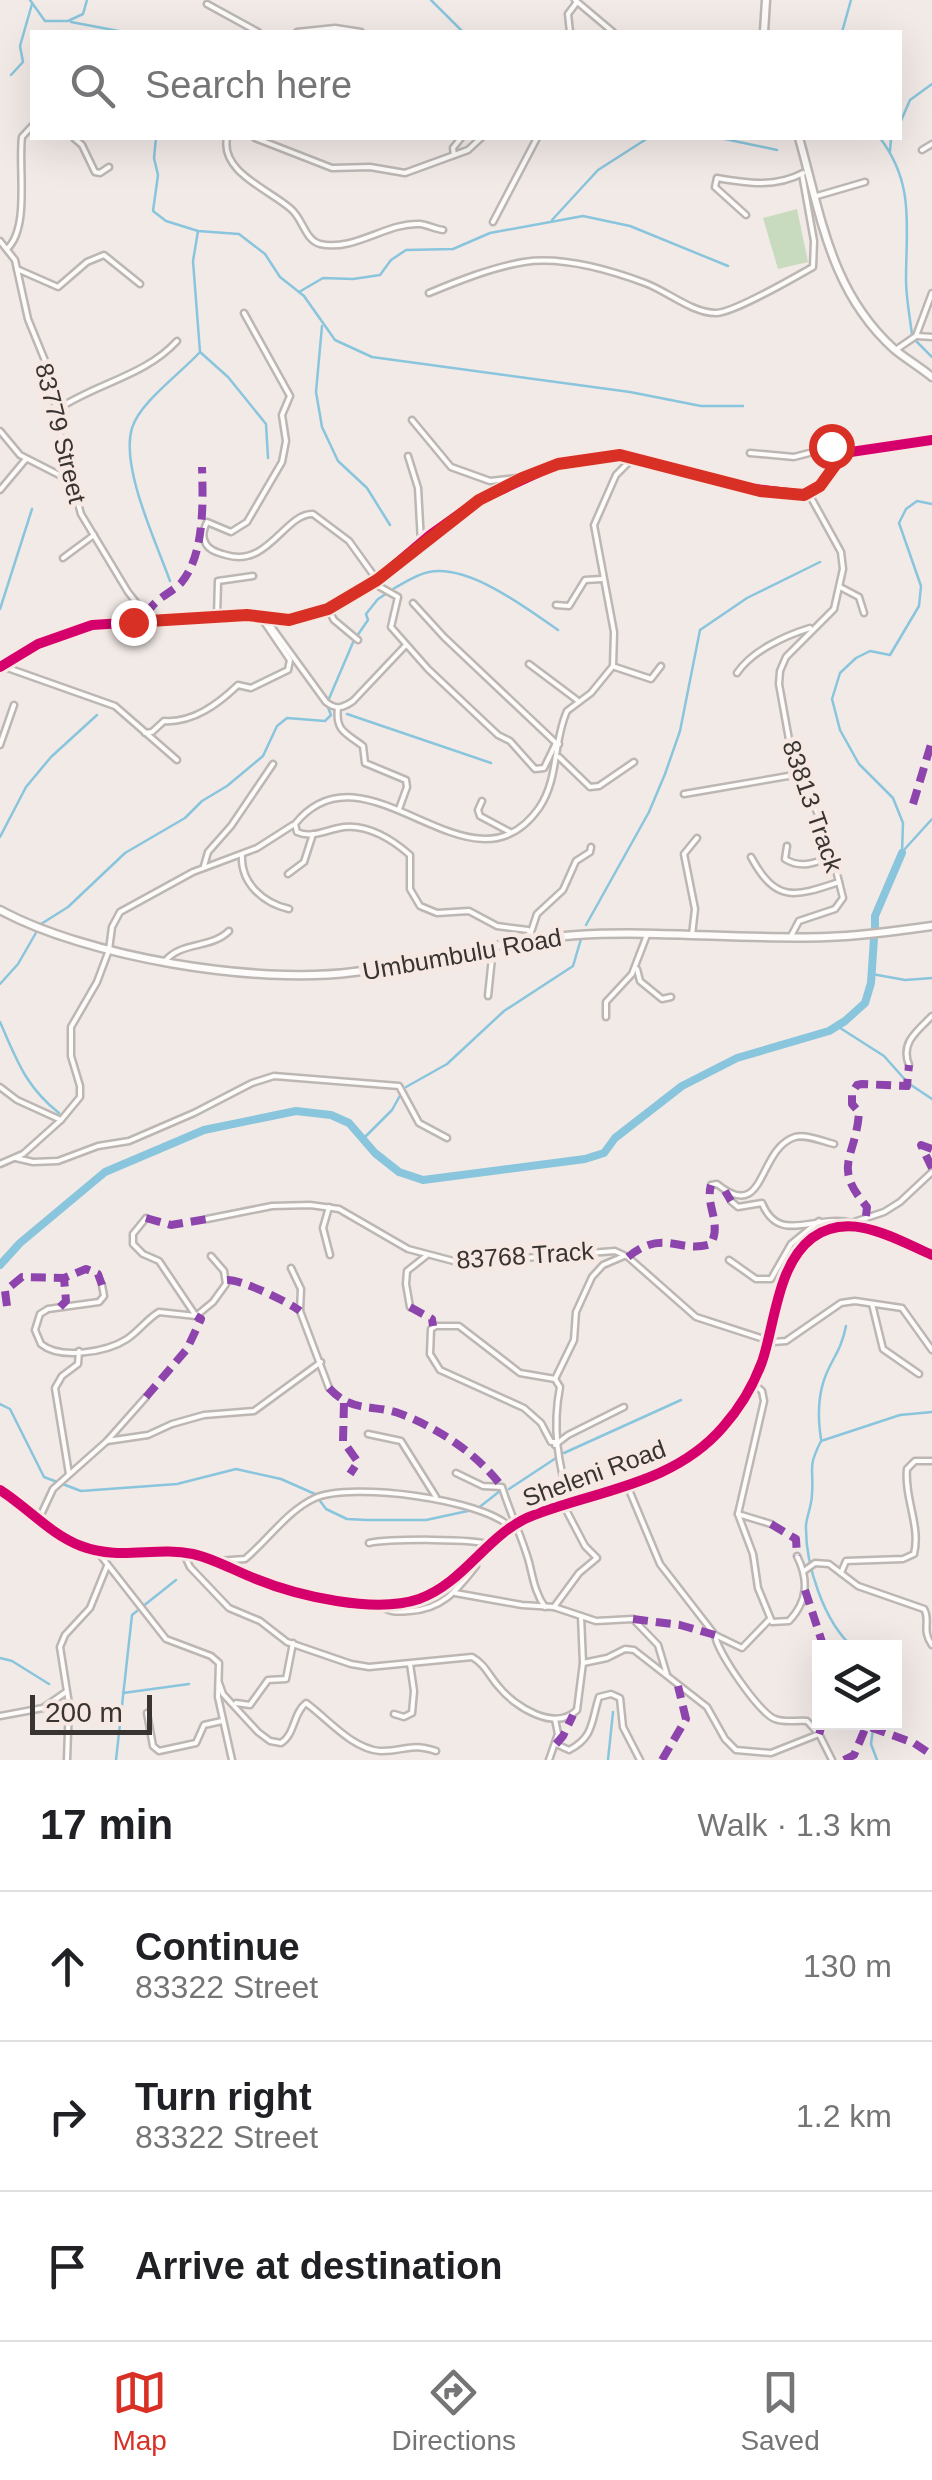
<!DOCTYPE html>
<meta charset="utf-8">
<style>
body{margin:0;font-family:Helvetica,sans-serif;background:#f2f2f2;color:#202124}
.controls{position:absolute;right:30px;bottom:30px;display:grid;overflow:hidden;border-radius:0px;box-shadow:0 10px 40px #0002}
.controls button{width:90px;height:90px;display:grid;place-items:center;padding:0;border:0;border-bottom:2px solid #e0e0e0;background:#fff;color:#202124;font:50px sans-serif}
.scale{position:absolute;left:30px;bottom:25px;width:122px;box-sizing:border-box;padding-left:10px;border:5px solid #393431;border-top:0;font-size:28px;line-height:35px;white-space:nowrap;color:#393431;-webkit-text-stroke:8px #f6e8e2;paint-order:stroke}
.stop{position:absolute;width:30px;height:30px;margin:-22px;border:8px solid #d93025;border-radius:50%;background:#fff}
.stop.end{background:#d93025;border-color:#fff;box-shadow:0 2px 10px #0008}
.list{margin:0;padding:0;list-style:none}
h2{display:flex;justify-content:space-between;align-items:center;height:130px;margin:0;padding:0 40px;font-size:42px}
h2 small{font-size:32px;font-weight:400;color:#757577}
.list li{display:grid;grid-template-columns:65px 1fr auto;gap:30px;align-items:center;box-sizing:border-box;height:150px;padding:0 40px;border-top:2px solid #e0e0e0}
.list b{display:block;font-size:38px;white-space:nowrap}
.list p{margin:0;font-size:32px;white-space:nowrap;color:#757577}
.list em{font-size:32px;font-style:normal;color:#757577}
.icon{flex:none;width:55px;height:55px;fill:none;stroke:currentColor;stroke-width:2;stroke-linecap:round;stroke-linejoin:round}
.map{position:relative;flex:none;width:932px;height:1760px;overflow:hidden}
.search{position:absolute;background:#fff;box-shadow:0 10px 40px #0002;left:30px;right:30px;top:30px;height:110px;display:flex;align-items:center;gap:25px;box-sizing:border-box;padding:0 35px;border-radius:0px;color:#757577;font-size:38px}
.sheet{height:580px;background:#fff}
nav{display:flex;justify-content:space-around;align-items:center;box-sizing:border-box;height:140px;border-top:2px solid #e0e0e0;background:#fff;font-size:28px;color:#757577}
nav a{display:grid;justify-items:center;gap:5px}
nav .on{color:#d93025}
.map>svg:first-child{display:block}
.green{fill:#c9dbbe}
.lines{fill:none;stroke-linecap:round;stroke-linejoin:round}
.stream{stroke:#89c5dc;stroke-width:2.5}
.river{stroke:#89c5dc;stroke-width:8}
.street-casing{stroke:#bdb7b4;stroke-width:9}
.secondary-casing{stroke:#bdb7b4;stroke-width:11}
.street{stroke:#fdfcfb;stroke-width:4}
.secondary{stroke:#fdfcfb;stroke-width:6}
.quiet{stroke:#8e44ad;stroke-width:8;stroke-dasharray:15 8;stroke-linecap:butt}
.cycleway-casing{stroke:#f6e8e2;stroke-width:16}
.cycleway{stroke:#d6006c;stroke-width:10}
.route{stroke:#d93025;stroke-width:12}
.labels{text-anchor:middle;stroke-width:10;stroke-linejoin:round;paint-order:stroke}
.street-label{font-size:25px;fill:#393431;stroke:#f6e8e2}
</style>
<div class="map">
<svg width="932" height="1760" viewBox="0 0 932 1760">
<rect width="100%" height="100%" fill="#f2eae7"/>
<path class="green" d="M797 209 808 262 778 269 763 218Z"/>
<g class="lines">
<g class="stream">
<path d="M30 0 45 21H68L83 14 87 0"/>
<path d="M431 0 463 32"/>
<path d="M71 22 124 32"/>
<path d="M842 32 851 0"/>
<path d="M11 75 23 62 20 46 32 4"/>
<path d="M900 123 910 100 932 84"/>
<path d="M156 138 154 158 158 175 153 211 166 221 198 231 239 234 265 254 280 277 304 296 335 340 372 357 630 392 701 406H743"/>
<path d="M720 138 777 150"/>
<path d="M880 138C915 184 906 226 906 280 906 298 910 317 912 335"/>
<path d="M890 151 891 138"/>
<path d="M552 220 598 170 648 138"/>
<path d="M299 292 323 278 353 279 380 275 391 260 406 250 453 249 490 233 583 216 630 226 728 266"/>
<path d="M322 326 316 392 322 427 338 461 367 488 390 525"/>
<path d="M915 340 932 357"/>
<path d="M200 352 228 377 266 424 268 458"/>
<path d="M170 581C157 544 120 467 132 428 140 402 181 373 200 352L193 261 198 231"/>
<path d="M393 589C404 583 417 574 429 572 469 564 526 608 558 630"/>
<path d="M0 609 32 509"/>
<path d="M357 636 368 620 366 614 378 599 389 592"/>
<path d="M328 701 354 640"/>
<path d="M347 714 491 763"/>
<path d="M0 837 26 787 51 757 97 715"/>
<path d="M903 851 932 819"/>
<path d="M902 853 903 823 893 798 859 764 840 730 832 699 840 673 856 658 870 651 890 655 919 606 921 586 899 523 906 509 917 501 932 504"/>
<path d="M41 924 68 907 125 853 185 818 202 801 227 786 263 756 277 726 287 718 325 721 331 715 327 705"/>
<path d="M586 925 649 812 665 774 680 731 700 630 747 598 820 562"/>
<path d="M872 974 905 980 932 978"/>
<path d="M0 984 18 964 37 931"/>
<path d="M0 1022C17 1060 25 1086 59 1113"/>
<path d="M837 1026 884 1056 908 1083 932 1099"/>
<path d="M406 1087 447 1064 504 1011 573 966 581 939"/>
<path d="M363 1139 392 1110 402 1092"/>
<path d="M0 1404 10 1409 44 1477 81 1491 177 1484 236 1469 281 1479 315 1494 326 1509 347 1519 367 1520H426L477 1509 500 1491"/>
<path d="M821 1439C818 1420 818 1398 824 1380 831 1359 841 1352 846 1326"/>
<path d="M564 1453 681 1400"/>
<path d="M509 1489 556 1458"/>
<path d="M142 1607 176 1580"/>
<path d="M854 1648C824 1623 805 1564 806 1525 807 1515 812 1505 812 1494 814 1466 807 1469 821 1441L900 1415 932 1412"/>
<path d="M0 1658 12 1661 49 1684"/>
<path d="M123 1693 189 1684"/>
<path d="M874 1722 871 1744 877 1760"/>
<path d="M116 1760 132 1615 137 1611"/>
<path d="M608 1760 613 1712"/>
</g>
<g class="river">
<path d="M875 927V916L902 853"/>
<path d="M0 1265 20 1243 105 1172 204 1130 296 1111 331 1115 349 1123 375 1153 399 1172 423 1180 585 1159 604 1153 615 1138 682 1086 737 1058 829 1031 845 1021 865 1003 871 983 874 938"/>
</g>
<defs>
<g id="street">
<path d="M575 0 613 32"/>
<path d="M207 4 258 32"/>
<path d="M297 32 335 28 361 32"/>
<path d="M570 32 568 14 577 2"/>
<path d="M74 138 82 145 95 172 100 173 109 167"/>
<path d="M227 138C220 172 270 190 291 209 303 219 305 240 320 244 354 252 387 222 420 224 428 225 435 229 443 230"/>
<path d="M255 138 332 168 370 167 405 173 468 150 481 138"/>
<path d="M922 150 932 144"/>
<path d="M454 155 453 148 461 138"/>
<path d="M817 196 865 182"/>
<path d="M746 215 715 187 717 178C746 183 775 188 803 173"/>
<path d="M493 222 537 138"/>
<path d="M0 241 15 260 28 319 50 373 62 445 81 514 128 592 150 620"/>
<path d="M7 249C30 228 18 167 22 137L32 126"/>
<path d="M17 269 58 287 87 262 104 255 140 284"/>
<path d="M429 293C458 281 493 267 524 262 562 256 610 270 645 283 667 291 692 313 716 313 734 313 795 277 813 267L814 241 802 174"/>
<path d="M244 313 290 396 282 415 286 441 282 462 247 522 231 532 207 522C204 529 201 536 206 544 210 551 219 553 226 555 268 568 285 513 313 514L349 541 377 580"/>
<path d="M917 336 932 337"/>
<path d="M897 349 916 336 932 293"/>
<path d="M58 409C97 383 145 376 177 341"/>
<path d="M412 420 451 467 490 481 517 478"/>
<path d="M0 431 20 455 71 481"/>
<path d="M750 453 794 457 836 446 844 453"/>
<path d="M408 456 418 488 421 542"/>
<path d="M0 490 26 459"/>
<path d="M63 558 94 535"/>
<path d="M373 583 398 597 391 627 428 669 498 735 510 741 535 769 544 768 556 743 559 744"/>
<path d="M840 587 859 597 864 613"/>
<path d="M413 603 444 637 556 743"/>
<path d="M556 605 569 606 585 580 602 579"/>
<path d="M328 609 334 620 358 640"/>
<path d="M217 616 218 581 253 576"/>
<path d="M265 618 326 702C336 710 343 708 353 701L405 646"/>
<path d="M529 664 577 700"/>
<path d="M2 666 115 706 177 760"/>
<path d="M0 667 38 644 92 625 247 615 289 620 328 609 377 580 430 535 479 500 557 464 620 455 747 488 804 495 820 486 844 453 932 440"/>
<path d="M615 667 651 679 661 666"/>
<path d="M737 673C752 651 784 636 810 628"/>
<path d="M338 708C335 731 346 733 363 746L365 763 406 780 407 787 399 809"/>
<path d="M145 733 152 732 164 721C193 723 218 704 238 685L251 688 288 670 290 660 260 616"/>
<path d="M0 745 14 705"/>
<path d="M559 757 590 787 599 786 634 762"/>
<path d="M684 794 800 774"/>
<path d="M482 801 478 810 480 816 510 832"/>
<path d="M787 846 785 859C801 869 817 863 832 855"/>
<path d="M242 854C240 883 263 903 289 909"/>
<path d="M751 857C776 903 794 897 839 882"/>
<path d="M204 866 208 852 231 826 273 764"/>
<path d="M288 874 304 862 313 834"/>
<path d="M531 932 537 914 563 890 576 861 590 852 591 847"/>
<path d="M692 935 695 909 684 854 697 838"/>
<path d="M791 936 799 921 835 909 843 898 829 842 790 745 779 684 780 671 786 657 834 609 843 569 841 552 809 494"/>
<path d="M535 940 528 930 497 926 469 911 437 913 420 906 410 889V855C393 840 368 824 344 827 328 829 312 839 297 832L295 824C367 735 471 905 539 808 559 779 553 742 567 711L591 693 613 666 614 632 594 525 616 475 633 458"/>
<path d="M165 961C182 941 211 949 229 931"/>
<path d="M637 969 640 981 662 999 671 997"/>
<path d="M488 996 493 948"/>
<path d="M606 1017V1002L632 974 647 935"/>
<path d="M909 1065C900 1043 917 1031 932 1016"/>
<path d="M0 1087 17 1100 61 1120"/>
<path d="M16 1158 33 1162 58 1161 98 1146 129 1141 194 1113 252 1083 274 1076 399 1086 419 1123 447 1138"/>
<path d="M0 1164 23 1154 61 1120 80 1097V1086L71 1056V1027L97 982 109 950 112 927 120 912 193 872 257 848 293 825"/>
<path d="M711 1185 717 1184C766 1224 757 1149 795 1137 806 1134 822 1141 834 1144"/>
<path d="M731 1201 738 1207 762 1203C779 1246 815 1213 853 1223"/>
<path d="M329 1207 323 1228 330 1255"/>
<path d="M146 1218 133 1234V1244L143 1254 159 1261 196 1316"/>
<path d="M207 1219 272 1206 310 1205 339 1209 408 1249 461 1263 615 1251 628 1257 696 1317 773 1342 786 1341 841 1303 855 1301 902 1308 932 1350"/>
<path d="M854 1222 884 1212 900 1202 932 1172"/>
<path d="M729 1260 756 1279H771L791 1244 819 1221"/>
<path d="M291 1268 301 1289 300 1311 329 1388"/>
<path d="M102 1285 104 1296 99 1302 48 1309 40 1314 35 1330 41 1344C60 1360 107 1352 127 1339 139 1331 147 1319 159 1312L196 1316"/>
<path d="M872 1304 883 1349 919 1374"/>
<path d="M410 1307 406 1284 407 1271 426 1256"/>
<path d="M196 1316 213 1302 226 1284 224 1271 211 1256"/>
<path d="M555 1379 520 1373 459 1326H436L431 1329 430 1354 440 1370 524 1408 541 1423 551 1442H555"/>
<path d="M555 1379 574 1340 576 1312 592 1277 603 1265 624 1256"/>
<path d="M555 1379 560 1387C552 1428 558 1463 570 1504"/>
<path d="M753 1383 762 1391 764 1401 738 1514 753 1554 758 1588 772 1622 789 1621C808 1601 809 1580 797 1556"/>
<path d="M368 1434 401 1441 436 1497"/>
<path d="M107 1441 148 1435 172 1424 204 1415 254 1411 321 1362"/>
<path d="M555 1445 568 1435 624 1407"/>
<path d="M456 1473 483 1486 502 1487C510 1513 522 1537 529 1562 533 1578 535 1593 545 1607"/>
<path d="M69 1474 55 1388 62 1376 78 1364 79 1351"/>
<path d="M627 1485 660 1564 715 1635 742 1648 769 1620"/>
<path d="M738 1514 771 1524"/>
<path d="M39 1519 53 1489 107 1441 146 1397"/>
<path d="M369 1543C388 1539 476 1538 490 1545"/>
<path d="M97 1551 166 1639 211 1656 219 1663 218 1697 232 1760"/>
<path d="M183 1552 190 1567 229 1608 260 1621 287 1642 351 1664 369 1667 472 1657C485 1664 489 1676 499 1687 515 1707 555 1732 577 1710L583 1663 581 1616 554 1607 522 1605 455 1593"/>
<path d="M217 1561 245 1559C268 1540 287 1511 315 1498 352 1482 482 1499 510 1527"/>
<path d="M804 1571 815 1563 829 1564 858 1586 924 1609C931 1620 921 1630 932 1645"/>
<path d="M841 1573 846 1561 903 1559 914 1554C921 1526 904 1498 907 1469L915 1461H932"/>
<path d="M380 1605C389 1613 398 1612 410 1611 443 1609 457 1590 476 1566"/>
<path d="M554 1607 579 1573 597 1558 585 1546 564 1506"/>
<path d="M581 1616 596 1621 633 1619 658 1645 667 1675"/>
<path d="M715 1635C717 1652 760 1714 775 1719 785 1723 797 1720 807 1721L819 1734 832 1760"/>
<path d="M583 1663 607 1658 625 1649 634 1650 707 1707 725 1739 736 1750 771 1753 819 1734"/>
<path d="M219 1683 223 1694 258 1732 270 1741 281 1743C295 1735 293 1713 306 1703 327 1718 352 1749 380 1751 404 1752 409 1742 436 1751"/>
<path d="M236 1703 250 1705 268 1680 286 1679 293 1643"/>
<path d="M147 1713 153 1746 159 1751 196 1743 204 1725 222 1721"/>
<path d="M394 1714 404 1717 412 1713 414 1691 410 1664"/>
<path d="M0 1716 43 1708 66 1692"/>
<path d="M556 1744 569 1750C594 1737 591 1722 599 1697L611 1694 620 1698 623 1727 640 1760"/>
<path d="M67 1760 69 1704 60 1647 65 1635 90 1608 107 1566"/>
<path d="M549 1760 558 1734 555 1719"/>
</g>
<g id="secondary">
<path d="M764 32 766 0"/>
<path d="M799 138C821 215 830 291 894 349 906 359 920 367 932 377"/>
<path d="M0 910C87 957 255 985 354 972 428 963 502 940 577 935 660 930 744 940 827 937 862 936 897 931 932 926"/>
<path d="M0 1490C27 1507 50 1534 81 1546 120 1561 155 1546 193 1554 215 1559 235 1571 256 1579 298 1596 375 1614 419 1599 466 1582 488 1532 534 1515 599 1490 674 1484 723 1427 740 1408 753 1386 762 1362 775 1324 777 1265 812 1238 850 1210 895 1239 932 1255"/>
</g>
</defs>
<use href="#street" class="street-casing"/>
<use href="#secondary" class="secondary-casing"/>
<use href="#street" class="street"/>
<use href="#secondary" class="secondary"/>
<g class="quiet">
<path d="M147 615C152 600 170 594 181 583 205 555 203 501 202 467"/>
<path d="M913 804 932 741"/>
<path d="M932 1149 921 1145 932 1168"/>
<path d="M725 1191 731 1201"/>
<path d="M866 1216 867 1207C831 1165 856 1159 859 1112L852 1104V1093L857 1085 862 1084 907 1086 909 1065"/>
<path d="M146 1218 171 1225 207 1219"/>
<path d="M628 1257C663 1228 679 1254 711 1244 722 1223 705 1205 711 1185"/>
<path d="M227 1280C240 1279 289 1302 300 1311"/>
<path d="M7 1306 5 1291 22 1277 64 1278 86 1269 98 1274 102 1285"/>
<path d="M60 1307 66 1301 64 1278"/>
<path d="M410 1307 432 1319 433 1326"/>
<path d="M329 1388C353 1414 371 1403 401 1414 438 1428 479 1455 502 1487"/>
<path d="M146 1397 187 1349 201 1319 196 1316"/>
<path d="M344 1403 343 1441 358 1462 350 1474"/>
<path d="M771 1524 796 1539 797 1556"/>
<path d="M805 1590 824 1648"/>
<path d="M633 1619 680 1625 715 1635"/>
<path d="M819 1734 823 1722"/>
<path d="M556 1744 563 1736 573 1715"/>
<path d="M662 1760 686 1719 678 1686"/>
<path d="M844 1760 854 1755 865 1729 870 1727 914 1743 932 1755"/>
</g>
<defs>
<g id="cycleway">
<path d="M0 667 38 644 92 625 247 615 289 620 328 609 377 580 430 535 479 500 557 464 620 455 747 488 804 495 820 486 844 453 932 440"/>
<path d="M0 1490C27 1507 50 1534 81 1546 120 1561 155 1546 193 1554 215 1559 235 1571 256 1579 298 1596 375 1614 419 1599 466 1582 488 1532 534 1515 599 1490 674 1484 723 1427 740 1408 753 1386 762 1362 775 1324 777 1265 812 1238 850 1210 895 1239 932 1255"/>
</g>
</defs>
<use href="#cycleway" class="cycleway-casing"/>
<use href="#cycleway" class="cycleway"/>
</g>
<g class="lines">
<path class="route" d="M133 622 247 615 289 620 328 609 377 580 479 500 522 478 558 464 620 455 760 491 804 495 820 486 844 453 840 447 831 446"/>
</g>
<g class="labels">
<g class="street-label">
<text transform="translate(61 433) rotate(76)" y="9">83779 Street</text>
<text transform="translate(813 806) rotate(71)" y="9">83813 Track</text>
<text transform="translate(462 954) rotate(-10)" y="9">Umbumbulu Road</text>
<text transform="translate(525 1255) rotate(-4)" y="9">83768 Track</text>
<text transform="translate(594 1473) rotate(-20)" y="9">Sheleni Road</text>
</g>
</g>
</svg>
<div class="controls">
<button><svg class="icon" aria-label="layers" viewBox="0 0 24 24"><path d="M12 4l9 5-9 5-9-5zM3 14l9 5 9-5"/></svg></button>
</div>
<div class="scale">200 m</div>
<div class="stop" style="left:831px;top:446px"></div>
<div class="stop end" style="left:133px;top:622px"></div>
<div class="search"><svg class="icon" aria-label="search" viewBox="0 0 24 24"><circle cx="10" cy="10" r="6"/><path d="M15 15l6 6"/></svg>Search here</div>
</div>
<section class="sheet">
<h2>17 min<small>Walk · 1.3 km</small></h2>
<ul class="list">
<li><svg class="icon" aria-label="ahead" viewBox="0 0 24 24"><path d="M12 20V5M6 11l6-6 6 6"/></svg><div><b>Continue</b><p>83322 Street</p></div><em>130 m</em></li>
<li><svg class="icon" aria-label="right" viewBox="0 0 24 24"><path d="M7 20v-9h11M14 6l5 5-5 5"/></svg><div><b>Turn right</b><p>83322 Street</p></div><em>1.2 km</em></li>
<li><svg class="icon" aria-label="arrive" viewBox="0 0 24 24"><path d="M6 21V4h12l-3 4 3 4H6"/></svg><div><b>Arrive at destination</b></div></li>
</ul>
</section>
<nav>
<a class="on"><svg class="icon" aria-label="map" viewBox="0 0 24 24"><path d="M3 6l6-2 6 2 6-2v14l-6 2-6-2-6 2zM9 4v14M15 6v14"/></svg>Map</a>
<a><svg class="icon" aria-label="directions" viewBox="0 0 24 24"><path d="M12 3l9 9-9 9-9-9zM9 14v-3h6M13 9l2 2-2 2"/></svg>Directions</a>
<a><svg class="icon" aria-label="saved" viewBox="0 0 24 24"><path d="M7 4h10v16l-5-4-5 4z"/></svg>Saved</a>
</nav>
